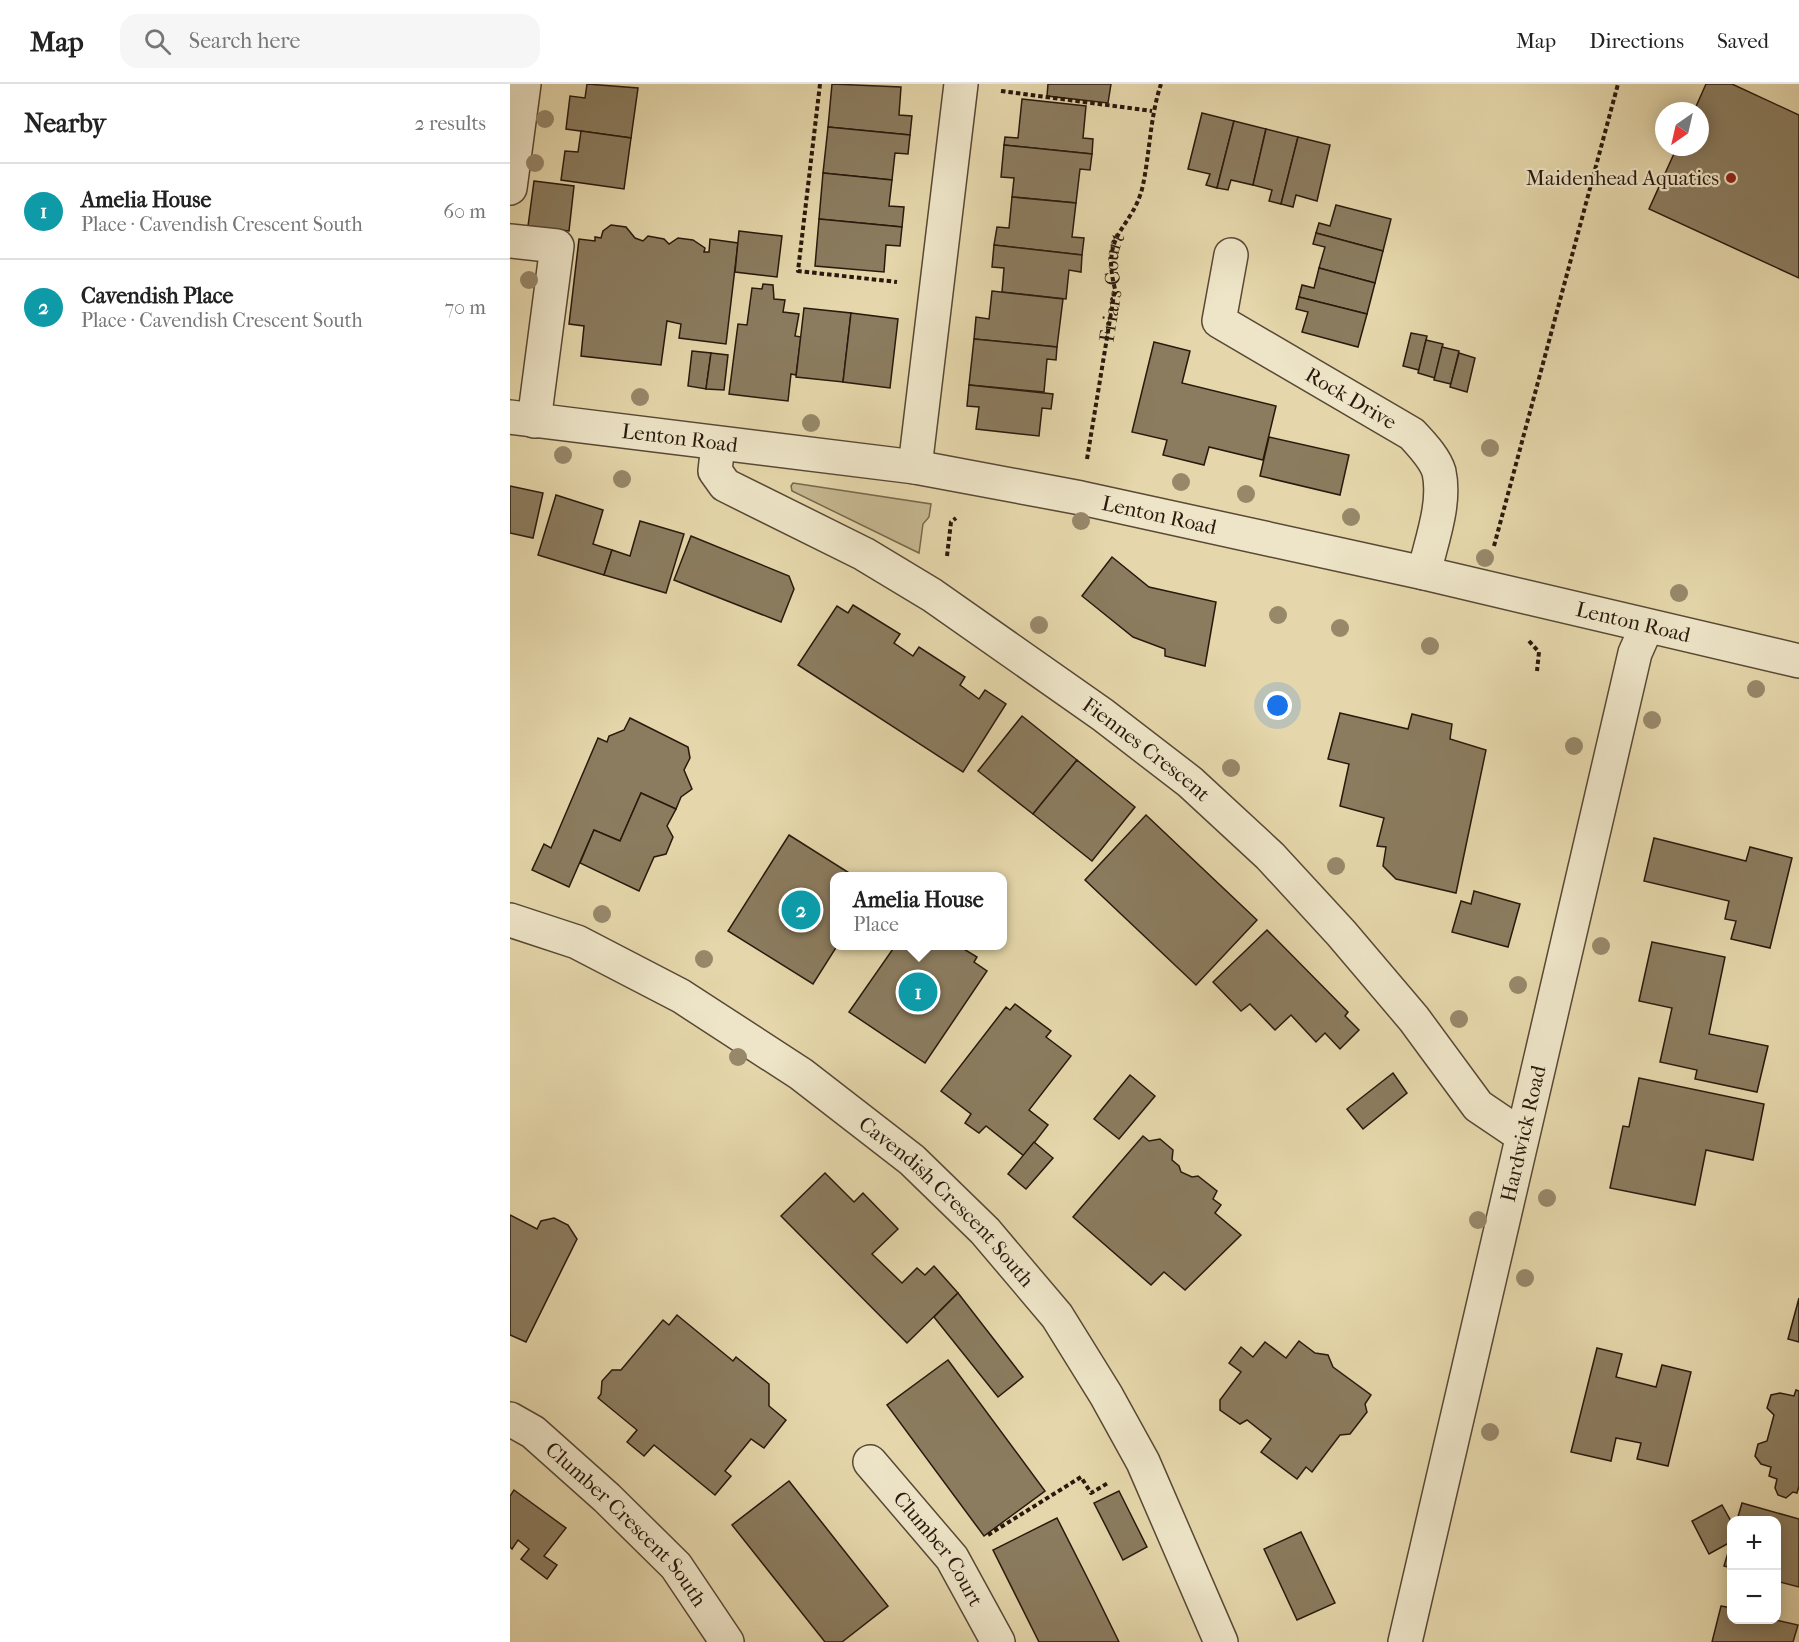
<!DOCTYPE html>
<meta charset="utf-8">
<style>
body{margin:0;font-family:"IM FELL French Canon",serif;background:#f6f6f6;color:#222}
.controls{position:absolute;right:18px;bottom:18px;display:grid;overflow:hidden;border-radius:12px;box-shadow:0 3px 15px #0003}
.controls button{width:54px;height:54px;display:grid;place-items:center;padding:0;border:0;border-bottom:2px solid #e0e0e0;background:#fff;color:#222;font:30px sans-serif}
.compass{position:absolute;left:1145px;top:18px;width:54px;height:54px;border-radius:50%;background:#fff;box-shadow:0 3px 15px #0003;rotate:214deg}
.you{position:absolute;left:768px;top:622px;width:21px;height:21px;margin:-15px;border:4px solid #fff;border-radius:50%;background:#1a73e8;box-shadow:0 0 0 9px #1a73e833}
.badge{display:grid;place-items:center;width:39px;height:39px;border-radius:50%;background:#8f2418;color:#fff;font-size:20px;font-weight:700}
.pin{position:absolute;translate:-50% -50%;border:3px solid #fff;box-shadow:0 2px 6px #0006}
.popup{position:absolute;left:320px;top:788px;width:177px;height:78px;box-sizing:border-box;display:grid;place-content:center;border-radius:12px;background:#fff;filter:drop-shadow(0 2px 4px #0005);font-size:20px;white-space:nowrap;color:#767676}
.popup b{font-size:22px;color:#222}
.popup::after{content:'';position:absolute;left:50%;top:100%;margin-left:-12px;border:12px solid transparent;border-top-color:#fff}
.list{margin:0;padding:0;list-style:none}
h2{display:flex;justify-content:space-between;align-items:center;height:78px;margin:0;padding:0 24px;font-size:26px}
h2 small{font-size:20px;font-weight:400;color:#767676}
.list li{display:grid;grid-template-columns:39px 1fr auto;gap:18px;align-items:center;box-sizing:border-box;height:96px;padding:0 24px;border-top:2px solid #e0e0e0}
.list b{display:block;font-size:22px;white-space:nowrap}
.list p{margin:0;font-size:20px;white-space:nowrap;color:#767676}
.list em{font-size:20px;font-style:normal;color:#767676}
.icon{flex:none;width:33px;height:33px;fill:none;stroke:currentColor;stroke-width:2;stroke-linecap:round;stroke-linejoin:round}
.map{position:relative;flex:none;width:1289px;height:1558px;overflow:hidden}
header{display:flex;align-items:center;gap:36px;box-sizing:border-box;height:84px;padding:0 30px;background:#fff;border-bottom:2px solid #e0e0e0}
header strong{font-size:28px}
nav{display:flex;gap:33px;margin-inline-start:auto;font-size:21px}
.search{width:420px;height:54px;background:#f6f6f6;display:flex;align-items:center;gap:15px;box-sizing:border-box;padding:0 21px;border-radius:18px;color:#767676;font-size:22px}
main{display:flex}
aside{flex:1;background:#fff}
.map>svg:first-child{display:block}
.green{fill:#c5b790;stroke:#77684e;stroke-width:1.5}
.building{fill:#8b7c5f;stroke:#29190d;stroke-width:1.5}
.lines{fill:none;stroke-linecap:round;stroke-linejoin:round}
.minor-casing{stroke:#584834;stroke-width:36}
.path{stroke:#29190d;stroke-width:4;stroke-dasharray:4.5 3;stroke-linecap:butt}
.minor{stroke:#eee5c8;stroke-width:33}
.tree{fill:#97886a}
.poi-dot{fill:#8f2418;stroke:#eee5c8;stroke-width:2}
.labels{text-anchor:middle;stroke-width:4.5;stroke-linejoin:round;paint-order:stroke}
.poi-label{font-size:21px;fill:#29190d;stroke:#eee5c8;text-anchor:end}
.street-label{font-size:21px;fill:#29190d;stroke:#eee5c8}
</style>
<header>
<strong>Map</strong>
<div class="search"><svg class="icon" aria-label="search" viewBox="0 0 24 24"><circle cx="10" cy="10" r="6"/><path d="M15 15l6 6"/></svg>Search here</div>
<nav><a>Map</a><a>Directions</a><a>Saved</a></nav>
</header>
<main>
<aside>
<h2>Nearby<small>2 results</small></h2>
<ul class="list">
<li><span class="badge" style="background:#0f9aa8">1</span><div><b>Amelia House</b><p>Place · Cavendish Crescent South</p></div><em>60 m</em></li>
<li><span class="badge" style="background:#0f9aa8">2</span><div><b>Cavendish Place</b><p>Place · Cavendish Crescent South</p></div><em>70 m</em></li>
</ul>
</aside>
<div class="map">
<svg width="1289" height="1558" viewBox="0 0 1289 1558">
<rect width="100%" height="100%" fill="#e5d7ab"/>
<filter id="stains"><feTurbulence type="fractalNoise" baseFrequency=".00333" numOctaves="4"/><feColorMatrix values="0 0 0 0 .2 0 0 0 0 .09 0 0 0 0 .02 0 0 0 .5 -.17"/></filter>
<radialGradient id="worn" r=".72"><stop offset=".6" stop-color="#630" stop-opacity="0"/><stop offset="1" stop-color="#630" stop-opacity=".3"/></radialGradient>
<path class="green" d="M283 399 421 420 419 433 413 440 409 469 282 407 281 402Z"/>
<g class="building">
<path d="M77 0 128 4 121 54 56 45 60 12 75 14Z"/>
<path d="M322 0 391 3 389 31 402 32 400 51 318 43Z"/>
<path d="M538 0H601L598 19 537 12Z"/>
<path d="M1196 0H1222L1289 31V194L1139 125 1167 63H1190V27H1184Z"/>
<path d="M512 15 576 22 573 54 583 55 582 70 494 61 495 53 508 54Z"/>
<path d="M692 29 724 37 707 104 696 101 700 90 678 85Z"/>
<path d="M724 37 756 45 743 101 721 96 718 106 707 104Z"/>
<path d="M318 43 400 51 398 70 385 69 382 96 313 89Z"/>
<path d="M756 45 788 53 771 120 759 117 762 106 743 101Z"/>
<path d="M71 47 121 54 114 105 51 96 55 67 68 68Z"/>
<path d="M788 53 820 61 807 117 786 111 783 123 771 120Z"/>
<path d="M494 61 582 70 580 86 570 85 566 119 502 113 504 94 491 93Z"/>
<path d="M313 89 382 96 379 122 394 123 392 143 309 135Z"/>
<path d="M24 97 64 102 59 147 18 142Z"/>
<path d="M502 113 566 119 562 153 574 154 572 171 484 161 487 143 499 144Z"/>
<path d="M826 121 881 135 873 167 806 149 809 139 820 142Z"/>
<path d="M309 135 392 143 390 162 376 161 374 188 305 182Z"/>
<path d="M101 141 116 143 125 154 133 157 138 152 154 155 159 160 168 154 183 156 195 164 194 168H199L200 155 228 159 216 260 169 254 171 240 157 237 151 281 71 272 74 242 59 240 69 155 85 157V153L91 154 93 147Z"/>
<path d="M229 147 272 152 267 193 225 188Z"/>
<path d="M806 149 873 167 865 199 809 184 815 163 803 160Z"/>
<path d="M484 161 572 171 571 188 559 186 556 215 492 208 494 184 482 183Z"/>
<path d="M809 184 865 199 857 230 789 213 792 201 804 204Z"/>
<path d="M253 200 263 201 264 215 275 216 273 228 289 230 285 252 291 253 286 291 281 290 278 317 219 310 228 240 237 241 242 204 252 205Z"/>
<path d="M482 207 553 215 547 263 464 255 466 233 479 235Z"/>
<path d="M789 213 857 230 848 263 792 248 798 228 786 225Z"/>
<path d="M294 224 341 229 333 298 286 293Z"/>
<path d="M341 229 388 235 380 304 333 298Z"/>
<path d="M901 249 917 252 909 286 893 282Z"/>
<path d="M464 255 547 263 546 276 537 275 534 308 459 301Z"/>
<path d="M916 256 933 260 925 294 908 289Z"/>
<path d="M644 258 680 267 672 299 766 322 753 376 699 363 694 381 653 371 657 356 622 348Z"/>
<path d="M932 263 949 267 941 300 924 296Z"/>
<path d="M182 267 201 269 196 305 178 302Z"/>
<path d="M201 269 218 271 214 306 196 305Z"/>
<path d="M949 269 965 274 957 308 940 303Z"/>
<path d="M459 301 543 310 541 325 532 324 529 352 466 345 469 323 457 322Z"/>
<path d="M759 353 839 371 830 411 750 392Z"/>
<path d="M0 402 33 409 23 454 0 449Z"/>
<path d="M46 411 93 426 83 460 102 466 94 491 28 471Z"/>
<path d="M130 437 174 450 156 509 94 491 102 466 120 472Z"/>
<path d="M181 452 279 492 284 505 271 538 164 496Z"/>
<path d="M602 473 639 503 706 518 695 582 655 572V565L623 553 572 512Z"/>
<path d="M343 521 390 550 384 559 403 572 409 563 455 593 450 601 469 615 475 606 496 620 453 688 288 581 327 522 338 529Z"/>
<path d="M830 629 898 645 902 630 942 640 940 655 976 666 946 809 886 795 873 782 876 763 867 762 874 734 830 722 839 680 818 675Z"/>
<path d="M512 632 567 676 523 730 468 687Z"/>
<path d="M120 634 178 663 180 674 174 686 182 705 171 713 166 725 131 709 110 757 84 746 59 803 22 786 34 760 41 764 88 654 97 658 99 652 114 646Z"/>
<path d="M567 676 625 723 582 777 523 730Z"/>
<path d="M131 709 166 725 157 742 163 753 156 770 144 773 129 807 70 779 84 746 110 757Z"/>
<path d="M636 731 747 836 686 901 575 796Z"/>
<path d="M279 751 344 792H324V862H327L303 900 218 847Z"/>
<path d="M1144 754 1236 777 1240 763 1282 774 1260 864 1221 855 1226 837 1215 835 1219 817 1134 797Z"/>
<path d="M964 807 1010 820 998 863 942 848 951 817 961 820Z"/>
<path d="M757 846 838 928 835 932 849 946 830 965 815 949 806 958 781 931 765 946 740 920 731 927 703 898Z"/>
<path d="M1142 858 1215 873 1199 950 1258 962 1247 1008 1185 995 1187 986 1150 978 1162 924 1129 917Z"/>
<path d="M385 862H438L442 864 449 862 467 873 464 878 477 887 415 979 339 928Z"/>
<path d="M505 920 541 947 536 953 561 972 519 1026 538 1041 514 1072 476 1042 469 1049 455 1039 461 1030 431 1007 496 923 500 926Z"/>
<path d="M883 989 897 1009 853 1045 837 1025Z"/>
<path d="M620 991 645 1012 609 1055 584 1035Z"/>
<path d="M1129 994 1254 1020 1243 1076 1196 1066 1185 1121 1100 1104 1113 1042 1119 1043Z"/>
<path d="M633 1052 639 1057 650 1055 663 1066 662 1076 669 1082 671 1088 682 1093 688 1092 707 1107 703 1115 711 1121 705 1129 731 1151 675 1206 654 1188 641 1201 563 1133Z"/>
<path d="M524 1058 543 1074 516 1105 498 1090Z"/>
<path d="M315 1089 344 1118 353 1109 388 1145 362 1170 392 1199 407 1184 415 1191 424 1182 448 1209 397 1259 271 1132Z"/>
<path d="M0 1131 27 1145 31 1137 44 1134 58 1141 67 1155 16 1258 0 1251Z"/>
<path d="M448 1209 513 1293 488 1313 424 1233Z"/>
<path d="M1289 1214V1258L1278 1255Z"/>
<path d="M167 1231 223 1277 226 1273 259 1300V1322L276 1336 254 1364 241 1355 215 1387 221 1392 205 1411 144 1361 134 1372 117 1358 127 1346 88 1314 91 1310 92 1297 102 1286H111L153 1236 159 1241Z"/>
<path d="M789 1257 805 1269 818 1271 823 1283 861 1311 855 1320 857 1328 840 1350 830 1351 802 1388 796 1383 787 1395 751 1368 761 1355 737 1336 730 1340 710 1326V1316L731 1288 719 1279 731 1263 743 1273 755 1258 776 1274Z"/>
<path d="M1087 1264 1112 1270 1106 1293 1146 1303 1152 1281 1181 1288 1158 1382 1127 1375 1131 1359 1106 1354 1101 1377 1061 1368Z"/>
<path d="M438 1276 535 1407 474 1452 377 1321Z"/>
<path d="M1286 1306 1289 1307V1402L1287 1409 1283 1408 1276 1414 1268 1411 1265 1404 1267 1395 1259 1392 1261 1383 1251 1380 1245 1372 1248 1360 1257 1357 1264 1331 1257 1324 1261 1311 1270 1309 1284 1312Z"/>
<path d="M279 1397 378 1522 332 1558H315L222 1441Z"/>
<path d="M4 1406 56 1444 34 1472 47 1481 37 1495 11 1475 19 1465 8 1456 2 1465 0 1463V1412Z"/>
<path d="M609 1407 637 1463 613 1476 584 1419Z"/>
<path d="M1232 1419 1289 1435V1503L1266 1497V1436H1227Z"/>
<path d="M1212 1421 1222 1439V1484L1214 1482 1220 1462 1217 1460 1199 1470 1182 1437Z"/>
<path d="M547 1434 584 1507 609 1558H529L483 1466Z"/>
<path d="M791 1448 825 1519 787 1536 754 1465Z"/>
<path d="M1211 1522 1222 1524V1536H1266L1288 1541 1283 1558H1202Z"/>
</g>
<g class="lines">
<defs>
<g id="minor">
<path d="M0 104 14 0"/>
<path d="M0 157 47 162 24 337"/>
<path id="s2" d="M721 171 709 237 902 350C911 360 925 374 929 388 936 420 921 458 914 489"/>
<path id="s3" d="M0 333 405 383 571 414 914 489 1289 577"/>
<path id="s4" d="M208 360 205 387 215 401 354 470 422 511 593 631 680 698 760 772 831 849 904 935 968 1022 1011 1051"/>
<path d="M405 383 451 0"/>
<path id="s5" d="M0 836 67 858 171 912 291 990 402 1076 475 1147 547 1232 596 1311 633 1378 711 1558"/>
<path id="s6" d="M0 1335 23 1348 97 1414 166 1482 217 1558"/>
<path id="s7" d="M360 1378 442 1474 488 1558"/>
<path id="s8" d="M895 1558 1125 569 1137 542"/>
</g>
</defs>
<use href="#minor" class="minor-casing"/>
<g class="path">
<path d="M310 0 288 187 387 198"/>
<path d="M491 7 642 27"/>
<path id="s1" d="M577 375 605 205C590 147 623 146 633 101 640 67 640 33 651 0"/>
<path d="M984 462 1108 0"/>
<path d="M437 472 441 438 446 434"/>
<path d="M1019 557 1029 568 1027 587"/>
<path d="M478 1451 571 1393 581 1409 598 1399"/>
</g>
<use href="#minor" class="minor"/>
</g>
<g class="tree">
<circle cx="35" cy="35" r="9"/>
<circle cx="25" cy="79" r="9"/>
<circle cx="19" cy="196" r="9"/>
<circle cx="130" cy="313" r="9"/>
<circle cx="301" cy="339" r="9"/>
<circle cx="980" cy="364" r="9"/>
<circle cx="53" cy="371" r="9"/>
<circle cx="112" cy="395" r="9"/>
<circle cx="671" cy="398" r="9"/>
<circle cx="736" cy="410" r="9"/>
<circle cx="841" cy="433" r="9"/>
<circle cx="571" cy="437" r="9"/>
<circle cx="975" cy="474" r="9"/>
<circle cx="1169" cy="509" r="9"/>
<circle cx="768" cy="531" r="9"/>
<circle cx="529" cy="541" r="9"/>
<circle cx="830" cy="544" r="9"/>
<circle cx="920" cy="562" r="9"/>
<circle cx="1246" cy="605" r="9"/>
<circle cx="1142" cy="636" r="9"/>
<circle cx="1064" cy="662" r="9"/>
<circle cx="721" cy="684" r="9"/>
<circle cx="826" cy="782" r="9"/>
<circle cx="92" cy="830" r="9"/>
<circle cx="1091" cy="862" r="9"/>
<circle cx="194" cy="875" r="9"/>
<circle cx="1008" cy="901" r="9"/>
<circle cx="949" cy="935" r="9"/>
<circle cx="228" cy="973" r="9"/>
<circle cx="1037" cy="1114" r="9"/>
<circle cx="968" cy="1136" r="9"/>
<circle cx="1015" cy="1194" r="9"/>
<circle cx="980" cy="1348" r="9"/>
</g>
<circle class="poi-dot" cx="1221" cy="94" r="6"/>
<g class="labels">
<g class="poi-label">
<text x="1209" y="101">Maidenhead Aquatics</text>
</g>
<g class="street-label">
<text dy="7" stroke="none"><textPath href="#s1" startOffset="174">Friars Court</textPath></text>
<text dy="7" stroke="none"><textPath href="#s2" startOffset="220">Rock Drive</textPath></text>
<text dy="7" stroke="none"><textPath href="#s3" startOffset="171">Lenton Road</textPath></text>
<text dy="7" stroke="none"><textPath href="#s3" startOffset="657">Lenton Road</textPath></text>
<text dy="7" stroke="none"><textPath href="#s3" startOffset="1143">Lenton Road</textPath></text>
<text dy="7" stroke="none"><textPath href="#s4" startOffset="543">Fiennes Crescent</textPath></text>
<text dy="7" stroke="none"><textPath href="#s8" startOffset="522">Hardwick Road</textPath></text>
<text dy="7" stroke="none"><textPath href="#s5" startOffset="525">Cavendish Crescent South</textPath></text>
<text dy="7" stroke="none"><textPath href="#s6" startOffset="158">Clumber Crescent South</textPath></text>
<text dy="7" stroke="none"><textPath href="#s7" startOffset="111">Clumber Court</textPath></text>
</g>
</g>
<rect width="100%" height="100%" filter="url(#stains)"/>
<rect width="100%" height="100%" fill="url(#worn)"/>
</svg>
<div class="controls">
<button>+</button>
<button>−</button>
</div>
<svg class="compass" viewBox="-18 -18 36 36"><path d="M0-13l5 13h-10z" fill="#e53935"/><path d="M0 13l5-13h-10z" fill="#767676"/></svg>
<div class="you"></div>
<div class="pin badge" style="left:408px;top:908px;background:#0f9aa8">1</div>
<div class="popup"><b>Amelia House</b>Place</div>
<div class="pin badge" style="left:291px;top:826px;background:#0f9aa8">2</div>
</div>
</main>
